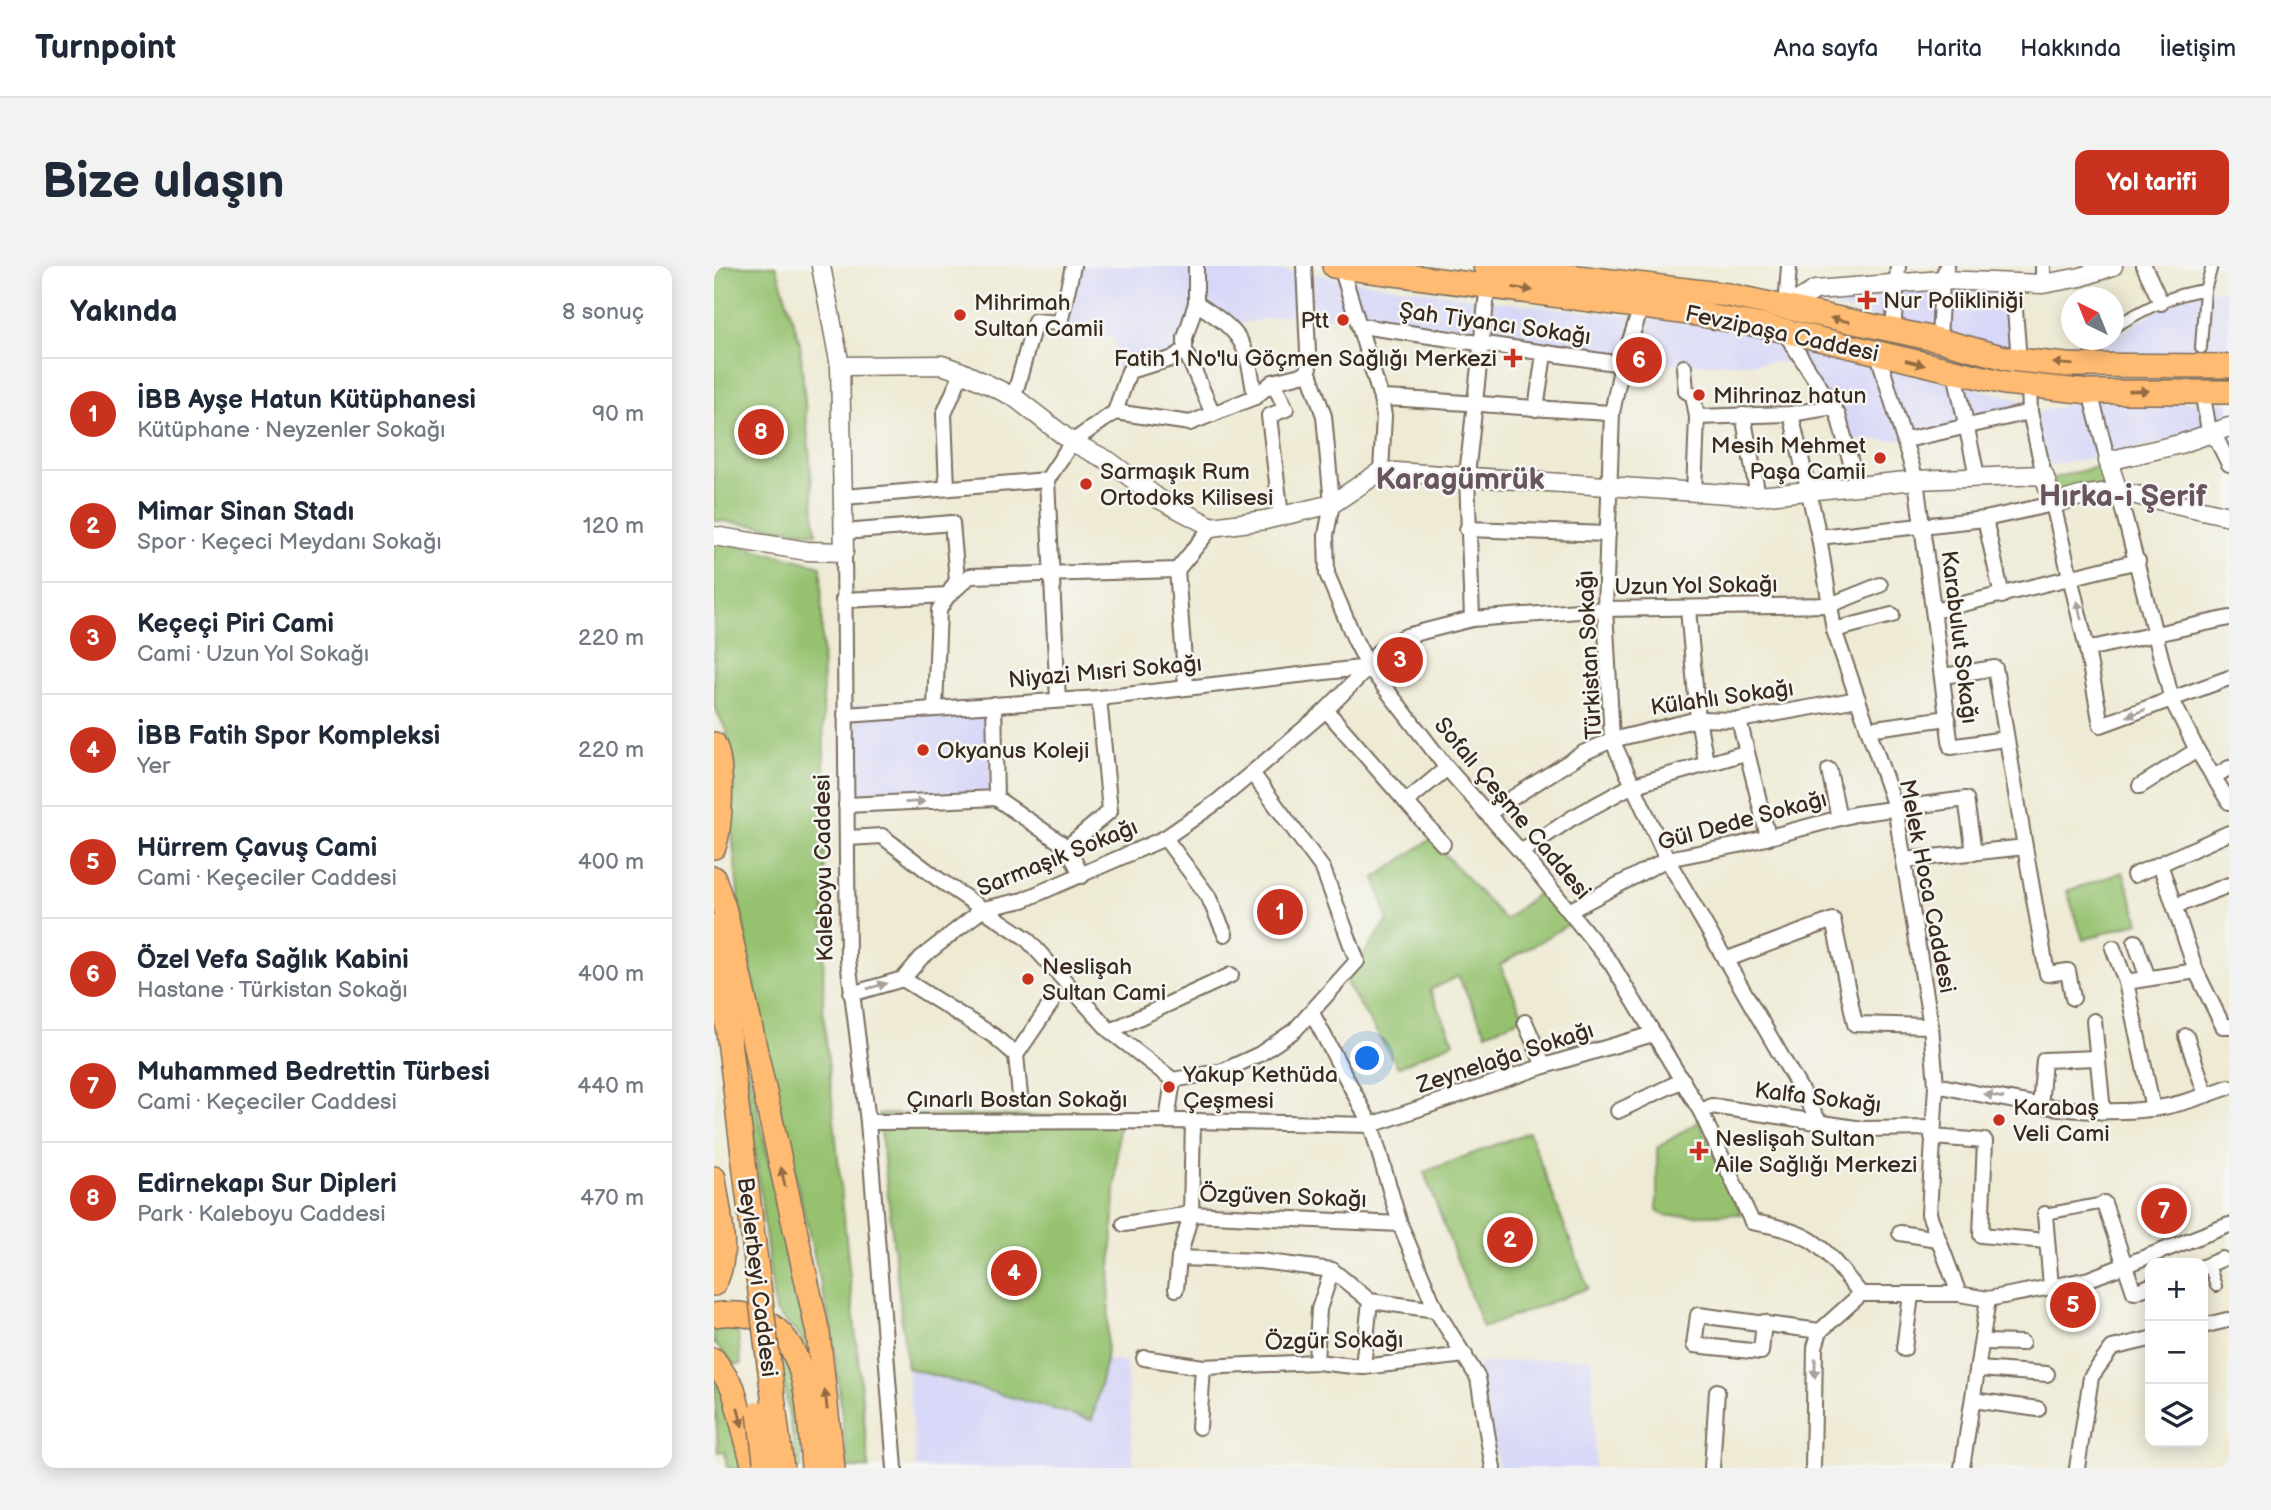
<!DOCTYPE html>
<html lang="tr">
<meta charset="utf-8">
<style>
body{margin:0;font-family:"Balsamiq Sans",sans-serif;background:#f2f2f3;color:#1f2937}
.controls{position:absolute;right:21px;bottom:21px;display:grid;overflow:hidden;border-radius:14px;box-shadow:0 4px 18px #0003}
.controls button{width:63px;height:63px;display:grid;place-items:center;padding:0;border:0;border-bottom:2px solid #e0e1e3;background:#fff;color:#1f2937;font:35px sans-serif}
.compass{position:absolute;left:1347px;top:21px;width:63px;height:63px;border-radius:50%;background:#fff;box-shadow:0 4px 18px #0003;rotate:317deg}
.you{position:absolute;left:654px;top:793px;width:24px;height:24px;margin:-18px;border:5px solid #fff;border-radius:50%;background:#1a73e8;box-shadow:0 0 0 10px #1a73e833}
.badge{display:grid;place-items:center;width:46px;height:46px;border-radius:50%;background:#c8321e;color:#fff;font-size:23px;font-weight:700}
.pin{position:absolute;translate:-50% -50%;border:4px solid #fff;box-shadow:0 2px 7px #0006}
.list{margin:0;padding:0;list-style:none}
h2{display:flex;justify-content:space-between;align-items:center;height:91px;margin:0;padding:0 28px;font-size:30px}
h2 small{font-size:23px;font-weight:400;color:#747a83}
.list li{display:grid;grid-template-columns:46px 1fr auto;gap:21px;align-items:center;box-sizing:border-box;height:112px;padding:0 28px;border-top:2px solid #e0e1e3}
.list b{display:block;font-size:26px;white-space:nowrap}
.list p{margin:0;font-size:23px;white-space:nowrap;color:#747a83}
.list em{font-size:23px;font-style:normal;color:#747a83}
.icon{flex:none;width:38px;height:38px;fill:none;stroke:currentColor;stroke-width:2;stroke-linecap:round;stroke-linejoin:round}
.map{position:relative;flex:none;width:1515px;height:1202px;overflow:hidden;border-radius:14px}
header{display:flex;align-items:center;gap:42px;box-sizing:border-box;height:98px;padding:0 35px;background:#fff;border-bottom:2px solid #e0e1e3}
header strong{font-size:33px}
nav{display:flex;gap:38px;margin-inline-start:auto;font-size:24px}
.intro{display:flex;align-items:center;justify-content:space-between;box-sizing:border-box;height:168px;padding:0 42px}
h1{margin:0;font-size:49px}
.button{padding:18px 32px;border-radius:14px;background:#c8321e;color:#fff;font-size:24px;font-weight:700}
main{display:flex;gap:42px;padding:0 42px}
aside{flex:1;background:#fff;border-radius:14px;box-shadow:0 4px 18px #0003}
.map>svg:first-child{display:block}
.built{fill:#d7d7f8}
.green{fill:#96c26f;stroke:#687646;stroke-width:2}
.lines{fill:none;stroke-linecap:round;stroke-linejoin:round}
.pedestrian-casing{stroke:#7a6d5e;stroke-width:14}
.minor-casing{stroke:#7a6d5e;stroke-width:18}
.tertiary-casing{stroke:#7a6d5e;stroke-width:21}
.primary-casing{stroke:#7a6d5e;stroke-width:26}
.pedestrian{stroke:#fff;stroke-width:10}
.minor{stroke:#fff;stroke-width:14}
.tertiary{stroke:#fff;stroke-width:18}
.primary{stroke:#ffbb71;stroke-width:23}
.primary-bridge-casing{stroke:#7a6d5e;stroke-width:26;stroke-linecap:butt}
.primary-bridge{stroke:#ffbb71;stroke-width:23}
.oneway{fill:#936b43}
.oneway2{fill:#a79f9a}
.poi-dot{fill:#c8321e;stroke:#f6f6f2;stroke-width:2.5}
.labels{text-anchor:middle;stroke-width:5;stroke-linejoin:round;paint-order:stroke}
.poi-label{font-size:23px;fill:#3b2a1e;stroke:#f6f6f2;text-anchor:start}
.street-label{font-size:23px;fill:#3b2a1e;stroke:#f6f6f2}
.district-label{font-size:30px;font-weight:bold;fill:#695560;stroke:#f6f6f2}
</style>
<header>
<strong>Turnpoint</strong>
<nav><a>Ana sayfa</a><a>Harita</a><a>Hakkında</a><a>İletişim</a></nav>
</header>
<div class="intro"><h1>Bize ulaşın</h1><a class="button">Yol tarifi</a></div>
<main>
<aside>
<h2>Yakında<small>8 sonuç</small></h2>
<ul class="list">
<li><span class="badge">1</span><div><b>İBB Ayşe Hatun Kütüphanesi</b><p>Kütüphane · Neyzenler Sokağı</p></div><em>90 m</em></li>
<li><span class="badge">2</span><div><b>Mimar Sinan Stadı</b><p>Spor · Keçeci Meydanı Sokağı</p></div><em>120 m</em></li>
<li><span class="badge">3</span><div><b>Keçeçi Piri Cami</b><p>Cami · Uzun Yol Sokağı</p></div><em>220 m</em></li>
<li><span class="badge">4</span><div><b>İBB Fatih Spor Kompleksi</b><p>Yer</p></div><em>220 m</em></li>
<li><span class="badge">5</span><div><b>Hürrem Çavuş Cami</b><p>Cami · Keçeciler Caddesi</p></div><em>400 m</em></li>
<li><span class="badge">6</span><div><b>Özel Vefa Sağlık Kabini</b><p>Hastane · Türkistan Sokağı</p></div><em>400 m</em></li>
<li><span class="badge">7</span><div><b>Muhammed Bedrettin Türbesi</b><p>Cami · Keçeciler Caddesi</p></div><em>440 m</em></li>
<li><span class="badge">8</span><div><b>Edirnekapı Sur Dipleri</b><p>Park · Kaleboyu Caddesi</p></div><em>470 m</em></li>
</ul>
</aside>
<div class="map">
<svg width="1515" height="1202" viewBox="0 0 1515 1202">
<rect width="100%" height="100%" fill="#f6f6f2"/>
<filter id="ink" filterUnits="userSpaceOnUse"><feTurbulence type="fractalNoise" baseFrequency=".0143" numOctaves="2"/><feDisplacementMap in="SourceGraphic" scale="14" xChannelSelector="R" yChannelSelector="G"/><feConvolveMatrix kernelMatrix="1 2 1 2 8 2 1 2 1" color-interpolation-filters="sRGB"/></filter>
<filter id="wash" filterUnits="userSpaceOnUse"><feTurbulence type="fractalNoise" baseFrequency=".00686" numOctaves="4" result="noise"/><feDisplacementMap in="SourceGraphic" scale="28" xChannelSelector="R" yChannelSelector="G"/><feGaussianBlur stdDeviation="1.57" result="paint"/><feColorMatrix in="noise" values="0 0 0 0 0 0 0 0 0 0 0 0 0 0 0 0 0 1.4 0 .05"/><feComposite in="paint" operator="in"/></filter>
<g filter="url(#wash)">
<rect width="100%" height="100%" fill="#eeead4"/>
<g class="built">
<path d="M359 0H540L779 35 934 52 1063 71 1310 135 1309 141 1184 174H1128L1115 137 1075 96 979 98 904 94 586 46 510 61 484 45 478 83 402 103 401 72 349 63 363 4Z"/>
<path d="M1195 20 1294 24 1297 82 1100 37V31Z"/>
<path d="M1515 23V92L1385 91 1387 80 1467 29Z"/>
<path d="M1369 135 1515 137V156L1404 188 1328 200 1321 147Z"/>
<path d="M278 436 276 528 143 541 141 439Z"/>
<path d="M848 1092H878L881 1202H785L764 1098Z"/>
<path d="M392 1094 412 1096 420 1202H202L193 1102 377 1154Z"/>
</g>
<g class="green">
<path d="M0 0H62L86 77 102 267 0 254Z"/>
<path d="M1387 200 1392 220 1344 232 1339 212Z"/>
<path d="M0 273 107 300 111 568 109 744 155 1202H134L118 1065 52 786 25 636 17 557 20 499 12 464 0 439Z"/>
<path d="M717 573 791 654 828 624 857 657 786 699 810 751 772 767 744 710 716 724 740 776 684 801 631 715 674 654 661 612Z"/>
<path d="M1409 606 1425 656 1369 674 1353 625Z"/>
<path d="M25 758 101 1106H98L88 1073 61 1045Z"/>
<path d="M165 848 405 851 392 1094 378 1154 193 1102Z"/>
<path d="M985 855 1027 948 952 950 943 944V882Z"/>
<path d="M815 866 874 1022 769 1062 710 906Z"/>
<path d="M0 1057 23 1058 27 1098 21 1099 0 1077Z"/>
<path d="M63 1071 81 1100 88 1202H83Z"/>
<path d="M0 1104 5 1109 31 1202H13L11 1186H4Z"/>
</g>
</g>
<g filter="url(#ink)">
<g class="lines">
<defs>
<g id="pedestrian">
<path d="M1400 61C1427 45 1459 27 1491 24"/>
<path d="M1487 82 1491 24 1498 0"/>
<path d="M1331 948 1390 937"/>
<path d="M1495 998 1502 1020"/>
</g>
<g id="minor">
<path d="M590 0 595 107 610 150 618 238 612 269 613 308 641 374 655 401 733 502 807 586 897 697 987 846 1038 956C1104 967 1106 979 1147 1028"/>
<path d="M1430 0 1447 37"/>
<path d="M627 1 667 132 670 150 667 205"/>
<path d="M1329 18V0"/>
<path d="M1299 19 1305 94"/>
<path d="M482 37C530 68 532 75 541 131"/>
<path d="M928 39 908 98 898 147 891 343 898 474 953 593 1106 857"/>
<path d="M1072 42 1075 0"/>
<path d="M647 60 908 98"/>
<path d="M1070 65 1124 149 1143 219"/>
<path d="M1179 65 1184 0"/>
<path d="M1225 74 1228 14 1233 0"/>
<path d="M471 84 499 148"/>
<path d="M1164 88 1202 214 1237 481 1290 473"/>
<path d="M970 101 972 125 979 129 983 151 980 227"/>
<path d="M1241 106 1263 210"/>
<path d="M559 116 572 143 555 150 567 250"/>
<path d="M1315 120 1316 146 1330 209"/>
<path d="M1488 125 1496 170 1503 174 1515 198"/>
<path d="M1376 126 1394 195"/>
<path d="M300 131 321 55 346 57 359 0"/>
<path d="M667 132C744 135 820 143 898 147"/>
<path d="M822 143 830 88"/>
<path d="M401 146 476 157 541 131 559 116 595 107"/>
<path d="M1077 148 1105 271 1120 364 1181 541 1217 760 1222 819 1215 948 1245 1028"/>
<path d="M1029 149 1044 230"/>
<path d="M983 151 1077 148 1119 141"/>
<path d="M1192 174 1316 146"/>
<path d="M333 214 344 434"/>
<path d="M233 222 230 148 248 106"/>
<path d="M1404 225 1458 434 1483 484 1515 536"/>
<path d="M130 231 333 214 358 176 401 146 415 105 457 93 471 84V72L482 37V0"/>
<path d="M1271 253 1288 330"/>
<path d="M753 263 894 268"/>
<path d="M130 266 238 257 243 314 225 344 221 442"/>
<path d="M1105 271 1271 253 1339 238 1373 383 1387 459 1515 412"/>
<path d="M130 286 134 694 154 856 181 1202"/>
<path d="M463 304 472 420"/>
<path d="M129 334 235 329 256 310 463 304 498 261"/>
<path d="M974 343 984 453 992 496"/>
<path d="M1220 345 1424 295"/>
<path d="M758 353 753 209 774 18"/>
<path d="M1120 364 1178 349"/>
<path d="M1373 383 1515 352"/>
<path d="M280 438 282 532"/>
<path d="M612 444 692 536 733 502"/>
<path d="M131 449 385 432 655 401"/>
<path d="M1025 454 1054 571"/>
<path d="M1154 463 1234 452"/>
<path d="M1115 504 1125 552"/>
<path d="M1499 511 1515 502"/>
<path d="M1426 520 1483 484"/>
<path d="M282 532 353 581 368 610"/>
<path d="M692 536 729 578"/>
<path d="M132 539 282 532"/>
<path d="M773 548 869 487 898 474 984 453 1025 454 1144 433"/>
<path d="M1515 567 1446 598 1482 705 1509 760H1515"/>
<path d="M134 572 168 570 224 613 312 672 396 765 459 814 509 805 546 788 581 764 643 695 609 603 538 507"/>
<path d="M451 572 494 630 511 668"/>
<path d="M353 581 396 545 385 432"/>
<path d="M1311 581 1333 708 1354 705 1359 732"/>
<path d="M807 586 858 552 917 520 1031 487"/>
<path d="M1190 594 1311 581 1281 402 1229 410"/>
<path d="M1420 609 1446 598"/>
<path d="M1461 640 1515 619"/>
<path d="M855 645 953 593 1025 579 1141 548 1252 533 1260 587"/>
<path d="M1421 676 1434 712"/>
<path d="M1399 682 1412 716"/>
<path d="M1011 694 1119 654 1141 758 1217 760"/>
<path d="M189 713 280 770 302 789"/>
<path d="M137 728 189 713 207 692 269 643 309 634 451 572 503 536 538 507 612 444 655 401 664 386 692 370 758 353 891 343 1116 339 1166 319"/>
<path d="M598 747 657 859 686 958 722 1044 764 1112 779 1202"/>
<path d="M1380 755 1389 846"/>
<path d="M811 756 830 800"/>
<path d="M396 765 517 709"/>
<path d="M1472 770 1492 829"/>
<path d="M1222 819C1292 833 1364 852 1437 843 1463 840 1490 830 1515 821"/>
<path d="M306 830 302 789 338 736"/>
<path d="M1326 840 1330 794 1383 792"/>
<path d="M1439 843 1412 716 1482 705"/>
<path d="M904 845 969 814"/>
<path d="M987 846 998 840 1148 863 1218 862"/>
<path d="M453 855 459 814"/>
<path d="M154 856 479 855 657 859 830 800 939 768"/>
<path d="M1218 871 1271 875 1267 969 1332 975"/>
<path d="M1390 937 1420 1026 1436 1020"/>
<path d="M1331 948 1337 1021"/>
<path d="M410 958 477 948 686 958"/>
<path d="M1186 967 1223 973"/>
<path d="M465 992 546 995 618 1004 656 1035 722 1044"/>
<path d="M1489 1001 1508 993"/>
<path d="M462 1023 465 992 477 948 479 855"/>
<path d="M1147 1028H1245L1274 1033 1337 1021 1375 1013 1515 959"/>
<path d="M1050 1056 1047 1086 980 1079 984 1049 1106 1065"/>
<path d="M1489 1060 1513 1054"/>
<path d="M1270 1076 1308 1077"/>
<path d="M1190 1083 1197 1029"/>
<path d="M430 1092 489 1101 485 1161"/>
<path d="M602 1096 605 1043 618 1004"/>
<path d="M489 1101 602 1096 649 1101 751 1089"/>
<path d="M649 1101 656 1035"/>
<path d="M1265 1103 1333 1108"/>
<path d="M1259 1134 1324 1143"/>
<path d="M998 1202 1003 1125"/>
<path d="M1099 1202 1101 1081 1106 1065 1147 1028"/>
<path d="M1248 1202 1274 1033"/>
<path d="M1363 1202 1377 1111 1398 1082 1436 1073"/>
</g>
<g id="tertiary">
<path d="M1072 42 1101 24 1228 14 1329 18 1367 11 1399 0"/>
<path d="M126 100 228 99 248 106 300 131 358 176 395 195 445 233 498 261 551 254 618 238 667 205 1044 230 1202 214 1330 209 1339 238 1366 230 1404 225 1515 250"/>
<path d="M1404 225 1394 195 1466 178 1515 161"/>
<path d="M0 270 93 285 130 286 126 100 107 0"/>
</g>
<g id="primary">
<path d="M620 0 982 48 1054 61 1291 117 1376 126H1515"/>
<path d="M771 0 1014 29 1225 74 1295 93 1352 99 1515 100"/>
<path d="M0 478C10 496 7 562 0 581"/>
<path d="M0 612 11 645 104 1067 119 1202"/>
<path d="M1 660 44 1011"/>
<path d="M0 912C4 945 17 989 0 1018"/>
<path d="M0 1049C96 1036 94 1136 99 1202"/>
<path d="M0 1094 19 1122 40 1202"/>
</g>
</defs>
<use href="#pedestrian" class="pedestrian-casing"/>
<use href="#minor" class="minor-casing"/>
<use href="#tertiary" class="tertiary-casing"/>
<use href="#primary" class="primary-casing"/>
<use href="#pedestrian" class="pedestrian"/>
<use href="#minor" class="minor"/>
<use href="#tertiary" class="tertiary"/>
<use href="#primary" class="primary"/>
<defs>
<g id="primary-bridge">
<path d="M44 1011 68 1202"/>
<path d="M45 1147 52 1202"/>
</g>
</defs>
<use href="#primary-bridge" class="primary-bridge-casing"/>
<use href="#primary-bridge" class="primary-bridge"/>
</g>
<defs><path id="oneway-solid" d="M-6-.8H1V-3.2L6.5 0L1 3.2V.8H-6Z" transform="scale(1.75)"/></defs>
<g class="oneway">
<use href="#oneway-solid" transform="translate(809 23) rotate(9)"/>
<use href="#oneway-solid" transform="translate(1126 54) rotate(-168)"/>
<use href="#oneway-solid" transform="translate(1201 97) rotate(14)"/>
<use href="#oneway-solid" transform="translate(1349 98) rotate(-175)"/>
<use href="#oneway-solid" transform="translate(1425 125) rotate(-1)"/>
<use href="#oneway-solid" transform="translate(69 911) rotate(-102)"/>
<use href="#oneway-solid" transform="translate(112 1134) rotate(-97)"/>
<use href="#oneway-solid" transform="translate(26 1151) rotate(77)"/>
</g>
<g class="oneway2">
<use href="#oneway-solid" transform="translate(1365 344) rotate(-103)"/>
<use href="#oneway-solid" transform="translate(1422 447) rotate(160)"/>
<use href="#oneway-solid" transform="translate(201 536) rotate(-3)"/>
<use href="#oneway-solid" transform="translate(163 720) rotate(-16)"/>
<use href="#oneway-solid" transform="translate(1280 830) rotate(-169)"/>
<use href="#oneway-solid" transform="translate(1101 1102) rotate(91)"/>
</g>
</g>
<g class="poi-dot">
<path d="M1149.5 23.5h7v7h7v7h-7v7h-7v-7h-7v-7h7z"/>
<circle cx="246" cy="49" r="7"/>
<circle cx="629" cy="54" r="7"/>
<path d="M795.5 81.5h7v7h7v7h-7v7h-7v-7h-7v-7h7z"/>
<circle cx="985" cy="129" r="7"/>
<circle cx="1166" cy="192" r="7"/>
<circle cx="372" cy="218" r="7"/>
<circle cx="209" cy="484" r="7"/>
<circle cx="314" cy="713" r="7"/>
<circle cx="455" cy="821" r="7"/>
<circle cx="1285" cy="854" r="7"/>
<path d="M981.5 874.5h7v7h7v7h-7v7h-7v-7h-7v-7h7z"/>
</g>
<g class="labels">
<g class="poi-label">
<text x="1169" y="42">Nur Polikliniği</text>
<text x="260" y="44">Mihrimah<tspan x="260" dy="26">Sultan Camii</tspan></text>
<text x="615" y="62" text-anchor="end">Ptt</text>
<text x="783" y="100" text-anchor="end">Fatih 1 No'lu Göçmen Sağlığı Merkezi</text>
<text x="999" y="137">Mihrinaz hatun</text>
<text x="1152" y="187" text-anchor="end">Mesih Mehmet<tspan x="1152" dy="26">Paşa Camii</tspan></text>
<text x="386" y="213">Sarmaşık Rum<tspan x="386" dy="26">Ortodoks Kilisesi</tspan></text>
<text x="223" y="492">Okyanus Koleji</text>
<text x="328" y="708">Neslişah<tspan x="328" dy="26">Sultan Cami</tspan></text>
<text x="469" y="816">Yakup Kethüda<tspan x="469" dy="26">Çeşmesi</tspan></text>
<text x="1299" y="849">Karabaş<tspan x="1299" dy="26">Veli Cami</tspan></text>
<text x="1001" y="880">Neslişah Sultan<tspan x="1001" dy="26">Aile Sağlığı Merkezi</tspan></text>
</g>
<g class="street-label">
<text transform="translate(781 57) rotate(8)" y="8">Şah Tiyancı Sokağı</text>
<text transform="translate(1068 67) rotate(12)" y="8">Fevzipaşa Caddesi</text>
<text transform="translate(982 319) rotate(-1)" y="8">Uzun Yol Sokağı</text>
<text transform="translate(1246 371) rotate(83)" y="8">Karabulut Sokağı</text>
<text transform="translate(875 389) rotate(-93)" y="8">Türkistan Sokağı</text>
<text transform="translate(391 405) rotate(-5)" y="8">Niyazi Mısri Sokağı</text>
<text transform="translate(1008 431) rotate(-8)" y="8">Külahlı Sokağı</text>
<text transform="translate(799 542) rotate(50)" y="8">Sofalı Çeşme Caddesi</text>
<text transform="translate(1028 554) rotate(-15)" y="8">Gül Dede Sokağı</text>
<text transform="translate(343 591) rotate(-22)" y="8">Sarmaşık Sokağı</text>
<text transform="translate(109 602) rotate(-91)" y="8">Kaleboyu Caddesi</text>
<text transform="translate(1214 620) rotate(79)" y="8">Melek Hoca Caddesi</text>
<text transform="translate(791 791) rotate(-18)" y="8">Zeynelağa Sokağı</text>
<text transform="translate(1104 831) rotate(7)" y="8">Kalfa Sokağı</text>
<text x="303" y="841">Çınarlı Bostan Sokağı</text>
<text transform="translate(569 930) rotate(2)" y="8">Özgüven Sokağı</text>
<text transform="translate(44 1011) rotate(83)" y="8">Beylerbeyi Caddesi</text>
<text transform="translate(620 1074) rotate(-1)" y="8">Özgür Sokağı</text>
</g>
<g class="district-label">
<text x="746" y="223">Karagümrük</text>
<text x="1409" y="240">Hırka-i Şerif</text>
</g>
</g>
</svg>
<div class="controls">
<button>+</button>
<button>−</button>
<button><svg class="icon" aria-label="layers" viewBox="0 0 24 24"><path d="M12 4l9 5-9 5-9-5zM3 14l9 5 9-5"/></svg></button>
</div>
<svg class="compass" viewBox="-18 -18 36 36"><path d="M0-13l5 13h-10z" fill="#e53935"/><path d="M0 13l5-13h-10z" fill="#747a83"/></svg>
<div class="you"></div>
<div class="pin badge" style="left:566px;top:646px">1</div>
<div class="pin badge" style="left:796px;top:974px">2</div>
<div class="pin badge" style="left:686px;top:394px">3</div>
<div class="pin badge" style="left:300px;top:1007px">4</div>
<div class="pin badge" style="left:1359px;top:1039px">5</div>
<div class="pin badge" style="left:925px;top:94px">6</div>
<div class="pin badge" style="left:1450px;top:945px">7</div>
<div class="pin badge" style="left:47px;top:166px">8</div>
</div>
</main>
